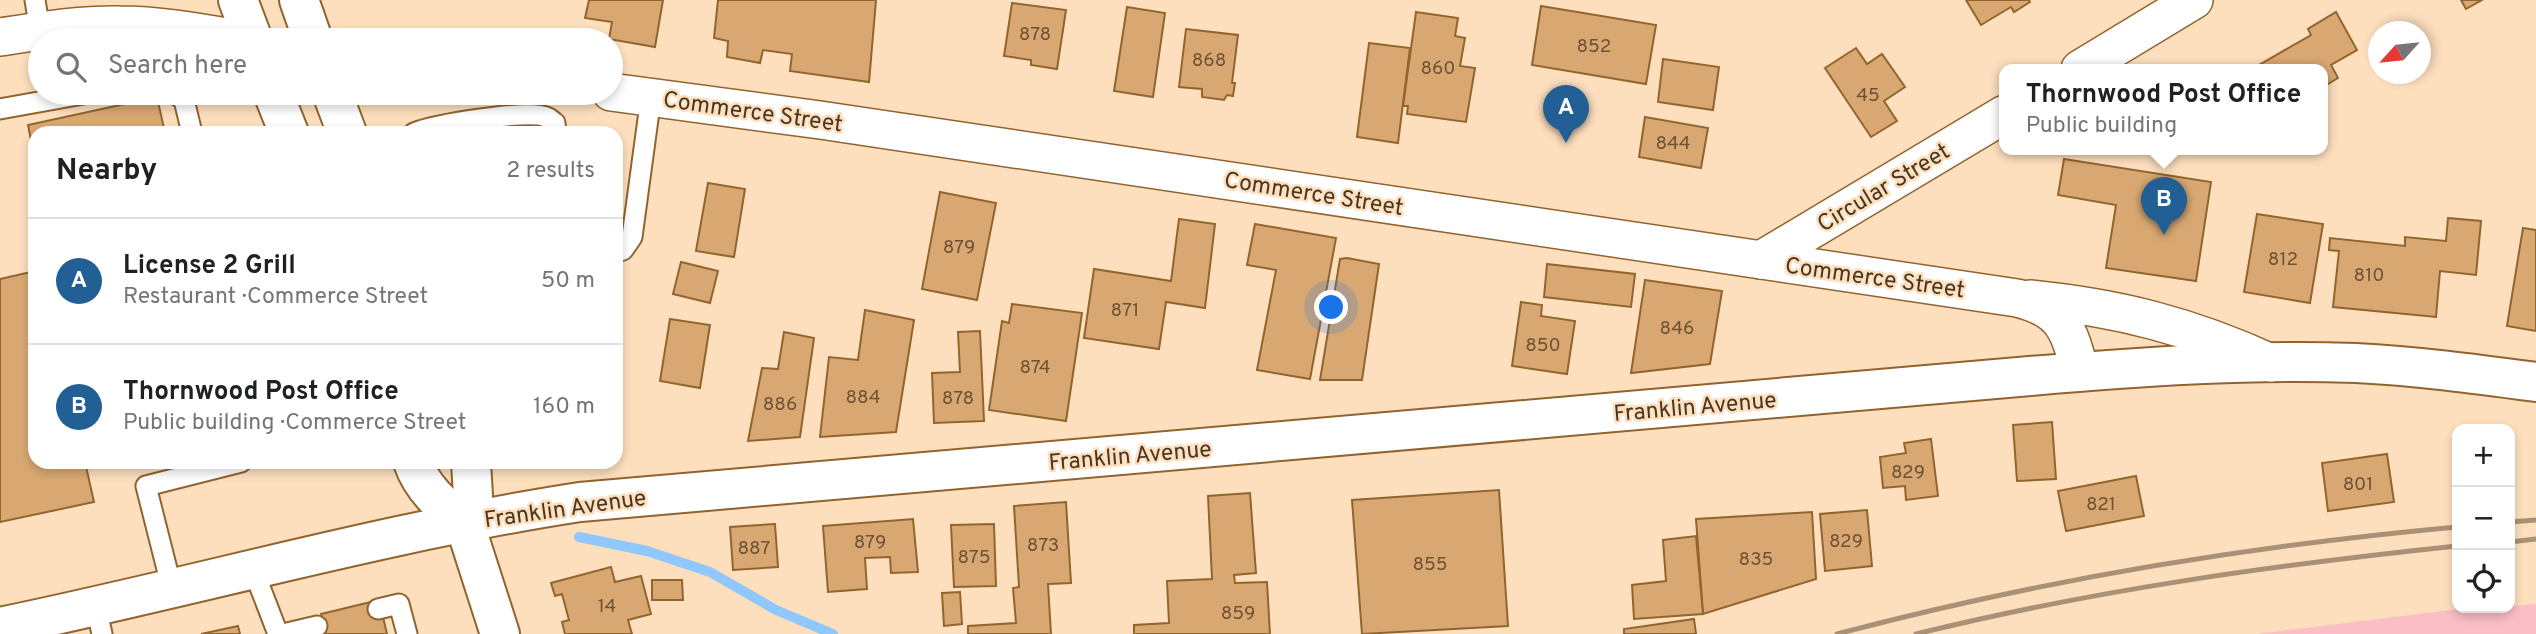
<!DOCTYPE html>
<meta charset="utf-8">
<style>
body{margin:0;font-family:Overpass,sans-serif;background:#f6f6f6;color:#202124}
.controls{position:absolute;right:21px;bottom:21px;display:grid;overflow:hidden;border-radius:14px;box-shadow:0 4px 10px #0003}
.controls button{width:63px;height:63px;display:grid;place-items:center;padding:0;border:0;border-bottom:2px solid #e0e0e0;background:#fff;color:#202124;font:35px sans-serif}
.compass{position:absolute;left:2368px;top:21px;width:63px;height:63px;border-radius:50%;background:#fff;box-shadow:0 4px 10px #0003;rotate:243deg}
.you{position:absolute;left:1332px;top:308px;width:24px;height:24px;margin:-18px;border:5px solid #fff;border-radius:50%;background:#1a73e8;box-shadow:0 0 0 10px #1a73e833}
.badge{display:grid;place-items:center;width:46px;height:46px;border-radius:50%;background:#215f95;color:#fff;font-size:23px;font-weight:700}
.pin{position:absolute;translate:-50% -58px;filter:drop-shadow(0 2px 4px #0008)}
.pin::after{content:'';position:absolute;top:37px;width:24px;height:21px;background:inherit;clip-path:polygon(0 0,100% 0,50% 100%)}
.popup{position:absolute;left:1999px;top:64px;width:329px;height:91px;box-sizing:border-box;display:grid;place-content:center;border-radius:14px;background:#fff;filter:drop-shadow(0 2px 5px #0005);font-size:23px;white-space:nowrap;color:#757577}
.popup b{font-size:26px;color:#202124}
.popup::after{content:'';position:absolute;left:50%;top:100%;margin-left:-14px;border:14px solid transparent;border-top-color:#fff}
.list{margin:0;padding:0;list-style:none}
h2{display:flex;justify-content:space-between;align-items:center;height:91px;margin:0;padding:0 28px;font-size:30px}
h2 small{font-size:23px;font-weight:400;color:#757577}
.list li{display:grid;grid-template-columns:46px 1fr auto;gap:21px;align-items:center;box-sizing:border-box;height:126px;padding:0 28px;border-top:2px solid #e0e0e0}
.list b{display:block;font-size:26px;white-space:nowrap}
.list p{margin:0;font-size:23px;white-space:nowrap;color:#757577}
.list em{font-size:23px;font-style:normal;color:#757577}
.icon{flex:none;width:38px;height:38px;fill:none;stroke:currentColor;stroke-width:2;stroke-linecap:round;stroke-linejoin:round}
.map{position:relative;flex:none;width:2536px;height:634px;overflow:hidden}
.search{position:absolute;background:#fff;box-shadow:0 4px 10px #0003;left:28px;top:28px;width:595px;height:77px;display:flex;align-items:center;gap:18px;box-sizing:border-box;padding:0 24px;border-radius:38px;color:#757577;font-size:26px}
.panel{position:absolute;background:#fff;box-shadow:0 4px 10px #0003;left:28px;top:126px;width:595px;height:343px;border-radius:21px}
.map>svg:first-child{display:block}
.green{fill:#fbbec7}
.lines{fill:none;stroke-linecap:round;stroke-linejoin:round}
.stream{stroke:#90c7fd;stroke-width:10}
.building{fill:#d9a872;stroke:#92652f;stroke-width:2}
.service-casing{stroke:#91642e;stroke-width:23}
.minor-casing{stroke:#91642e;stroke-width:40}
.tertiary-casing{stroke:#91642e;stroke-width:42}
.secondary-casing{stroke:#91642e;stroke-width:42}
.service{stroke:#fff;stroke-width:19}
.minor{stroke:#fff;stroke-width:37}
.tertiary{stroke:#fff;stroke-width:38}
.secondary{stroke:#fff;stroke-width:38}
.rail{stroke:#aa9175;stroke-width:5}
.labels{text-anchor:middle;stroke-width:5;stroke-linejoin:round;paint-order:stroke}
.number-label{font-size:19px;fill:#6e5234}
.street-label{font-size:23px;fill:#4a3620;stroke:#fddfbe}
</style>
<div class="map">
<svg width="2536" height="634" viewBox="0 0 2536 634">
<rect width="100%" height="100%" fill="#fddfbe"/>
<path class="green" d="M2536 604V634H2256L2467 608H2510V606Z"/>
<g class="lines">
<path class="stream" d="M579 537 647 551 710 572 776 610 833 634"/>
</g>
<g class="building">
<path d="M589 0H663L655 47 609 39 612 22 585 18Z"/>
<path d="M718 0H876L869 82 790 71 792 54 763 50 760 63 727 57 728 41 714 38Z"/>
<path d="M1966 0H2029L2030 2 2014 12 2011 7 1981 25Z"/>
<path d="M2461 0H2482L2466 9Z"/>
<path d="M1012 3 1066 10 1057 69 1031 65V60L1004 56Z"/>
<path d="M1541 6 1656 25 1646 84 1532 65Z"/>
<path d="M1127 7 1165 13 1153 97 1114 91Z"/>
<path d="M1416 12 1458 18 1455 36 1465 38 1460 66 1475 68 1466 122 1407 114 1408 106H1403Z"/>
<path d="M2336 12 2357 50 2331 65 2338 78 2323 87V69H2252L2311 35 2308 29Z"/>
<path d="M1186 29 1238 35 1232 83H1235L1233 96 1227 95 1224 100 1202 97V89L1179 87Z"/>
<path d="M1369 43 1410 48 1398 143 1357 137Z"/>
<path d="M1856 48 1867 64 1882 54 1905 87 1884 101 1897 121 1871 137 1825 68Z"/>
<path d="M1663 59 1719 67 1713 110 1658 102Z"/>
<path d="M157 97 165 133H35V161L28 125Z"/>
<path d="M1645 117 1708 128 1701 168 1639 157Z"/>
<path d="M529 125 531 133H479Z"/>
<path d="M2064 159 2211 182 2196 281 2106 268 2116 205 2058 195Z"/>
<path d="M708 183 745 189 734 257 696 251Z"/>
<path d="M940 192 996 203 977 300 922 289Z"/>
<path d="M2257 214 2323 224 2310 303 2244 292Z"/>
<path d="M2448 218 2481 221 2476 275 2440 271 2436 317 2333 307 2339 251 2329 250 2330 238 2405 246V237L2446 241Z"/>
<path d="M1179 219 1215 224 1205 308 1166 302 1159 349 1084 338 1094 269 1171 281Z"/>
<path d="M1255 224 1336 238 1310 379 1257 370 1276 270 1247 265Z"/>
<path d="M2523 228 2536 230V331L2507 326Z"/>
<path d="M1347 258 1379 264 1362 380H1320L1340 259Z"/>
<path d="M681 262 718 271 710 303 673 294Z"/>
<path d="M1547 264 1635 274 1631 307 1544 297Z"/>
<path d="M35 271V462H85L94 502 0 522V279Z"/>
<path d="M1645 280 1722 291 1710 364 1631 373Z"/>
<path d="M1521 302 1542 305 1541 316 1575 321 1567 374 1512 366Z"/>
<path d="M1012 304 1082 313 1066 421 989 410 1002 321 1009 323Z"/>
<path d="M865 310 914 320 896 432 820 437 829 357 858 360Z"/>
<path d="M670 319 710 325 700 388 660 381Z"/>
<path d="M980 331 984 421 934 423 932 373 960 372 958 332Z"/>
<path d="M784 332 814 338 800 437 748 441 762 368 778 369Z"/>
<path d="M2052 422 2056 479 2017 481 2013 425Z"/>
<path d="M1931 439 1938 496 1906 500 1905 486 1883 488 1880 457 1906 453 1904 443Z"/>
<path d="M2387 454 2394 502 2328 511 2322 463Z"/>
<path d="M2136 476 2144 516 2066 531 2058 491Z"/>
<path d="M1499 490 1508 626 1362 634 1352 500Z"/>
<path d="M1250 493 1256 573 1234 575 1235 583 1267 582 1270 634H1134V625L1169 623 1167 581 1212 579 1208 496Z"/>
<path d="M1066 502 1071 583 1048 584 1051 634H968V626L1016 623 1013 588 1019 587 1014 506Z"/>
<path d="M1867 510 1872 566 1825 571 1820 514Z"/>
<path d="M1812 512 1816 579 1703 614 1696 519Z"/>
<path d="M913 519 918 572 891 573 890 557 865 558 867 589 828 592 823 526Z"/>
<path d="M775 524 778 567 733 570 730 527Z"/>
<path d="M994 524 996 586 954 587 951 525Z"/>
<path d="M1696 536 1703 614 1634 619 1632 585 1666 581 1663 540Z"/>
<path d="M611 567 615 582 641 576 651 614 628 620 632 634H565L562 622 569 620 562 594 555 596 551 583Z"/>
<path d="M652 580H682L683 600H652Z"/>
<path d="M960 592 962 624 944 626 942 593Z"/>
<path d="M379 600 387 634H326L321 614Z"/>
<path d="M1694 619 1696 634H1624V629Z"/>
<path d="M238 626 240 634H201Z"/>
</g>
<g class="lines">
<defs>
<g id="service">
<path d="M35 0 40 31"/>
<path d="M174 93 184 100 192 133"/>
<path d="M0 109 89 93"/>
<path d="M414 133C434 125 527 109 546 117 550 118 552 121 555 123L556 133"/>
<path d="M616 252 623 250 632 237 651 97"/>
<path d="M253 569 278 634"/>
<path d="M172 589 146 486 241 462"/>
<path d="M96 606 102 634"/>
<path d="M378 609 399 604 407 634"/>
<path d="M283 634 317 626"/>
</g>
<g id="minor">
<path d="M0 37C40 31 80 24 120 25 161 25 203 33 244 40"/>
<path d="M2080 69 2194 0"/>
<path d="M611 92 820 120 2017 298C2063 309 2069 329 2080 372"/>
<path d="M1761 260 2005 114"/>
<path d="M2030 299C2119 308 2190 326 2271 363"/>
</g>
<g id="tertiary">
<path d="M238 0 253 40"/>
<path d="M299 0 313 40"/>
<path d="M273 93 289 133"/>
<path d="M332 93 347 133"/>
<path d="M413 462C422 488 442 506 464 522"/>
<path d="M464 522 500 634"/>
<path d="M464 522 473 496 471 462"/>
</g>
<path id="secondary" d="M0 627C194 587 384 532 580 502L2030 376C2138 367 2247 359 2356 363 2416 366 2476 374 2536 382"/>
</defs>
<use href="#service" class="service-casing"/>
<use href="#minor" class="minor-casing"/>
<use href="#tertiary" class="tertiary-casing"/>
<use href="#secondary" class="secondary-casing"/>
<use href="#service" class="service"/>
<use href="#minor" class="minor"/>
<use href="#tertiary" class="tertiary"/>
<use href="#secondary" class="secondary"/>
<g class="rail">
<path d="M2510 522 2536 520"/>
<path d="M2510 542 2536 539"/>
<path d="M1837 634C2041 580 2248 546 2457 527"/>
<path d="M1916 634C2094 590 2275 565 2457 546"/>
</g>
</g>
<g class="labels">
<g class="number-label">
<text x="1035" y="40">878</text>
<text x="1594" y="52">852</text>
<text x="1209" y="66">868</text>
<text x="1438" y="74">860</text>
<text x="1868" y="101">45</text>
<text x="1673" y="149">844</text>
<text x="959" y="253">879</text>
<text x="2283" y="265">812</text>
<text x="2369" y="281">810</text>
<text x="1125" y="316">871</text>
<text x="1677" y="334">846</text>
<text x="1543" y="351">850</text>
<text x="1035" y="373">874</text>
<text x="863" y="403">884</text>
<text x="958" y="404">878</text>
<text x="780" y="410">886</text>
<text x="1908" y="478">829</text>
<text x="2358" y="490">801</text>
<text x="2101" y="510">821</text>
<text x="1846" y="547">829</text>
<text x="870" y="548">879</text>
<text x="1043" y="551">873</text>
<text x="754" y="554">887</text>
<text x="974" y="563">875</text>
<text x="1756" y="565">835</text>
<text x="1430" y="570">855</text>
<text x="607" y="612">14</text>
<text x="1238" y="619">859</text>
</g>
<g class="street-label">
<text transform="translate(753 111) rotate(8)" y="8">Commerce Street</text>
<text transform="translate(1883 187) rotate(-31)" y="8">Circular Street</text>
<text transform="translate(1314 193) rotate(9)" y="8">Commerce Street</text>
<text transform="translate(1875 277) rotate(8)" y="8">Commerce Street</text>
<text transform="translate(1695 406) rotate(-5)" y="8">Franklin Avenue</text>
<text transform="translate(1130 455) rotate(-5)" y="8">Franklin Avenue</text>
<text transform="translate(565 508) rotate(-8)" y="8">Franklin Avenue</text>
</g>
</g>
</svg>
<div class="controls">
<button>+</button>
<button>−</button>
<button><svg class="icon" aria-label="locate" viewBox="0 0 24 24"><circle cx="12" cy="12" r="6"/><path d="M12 2v4M12 18v4M2 12h4M18 12h4"/></svg></button>
</div>
<svg class="compass" viewBox="-18 -18 36 36"><path d="M0-13l5 13h-10z" fill="#e53935"/><path d="M0 13l5-13h-10z" fill="#757577"/></svg>
<div class="you"></div>
<div class="pin badge" style="left:1566px;top:143px">A</div>
<div class="pin badge" style="left:2164px;top:235px">B</div>
<div class="popup"><b>Thornwood Post Office</b>Public building</div>
<div class="search"><svg class="icon" aria-label="search" viewBox="0 0 24 24"><circle cx="10" cy="10" r="6"/><path d="M15 15l6 6"/></svg>Search here</div>
<section class="panel">
<h2>Nearby<small>2 results</small></h2>
<ul class="list">
<li><span class="badge">A</span><div><b>License 2 Grill</b><p>Restaurant · Commerce Street</p></div><em>50 m</em></li>
<li><span class="badge">B</span><div><b>Thornwood Post Office</b><p>Public building · Commerce Street</p></div><em>160 m</em></li>
</ul>
</section>
</div>
